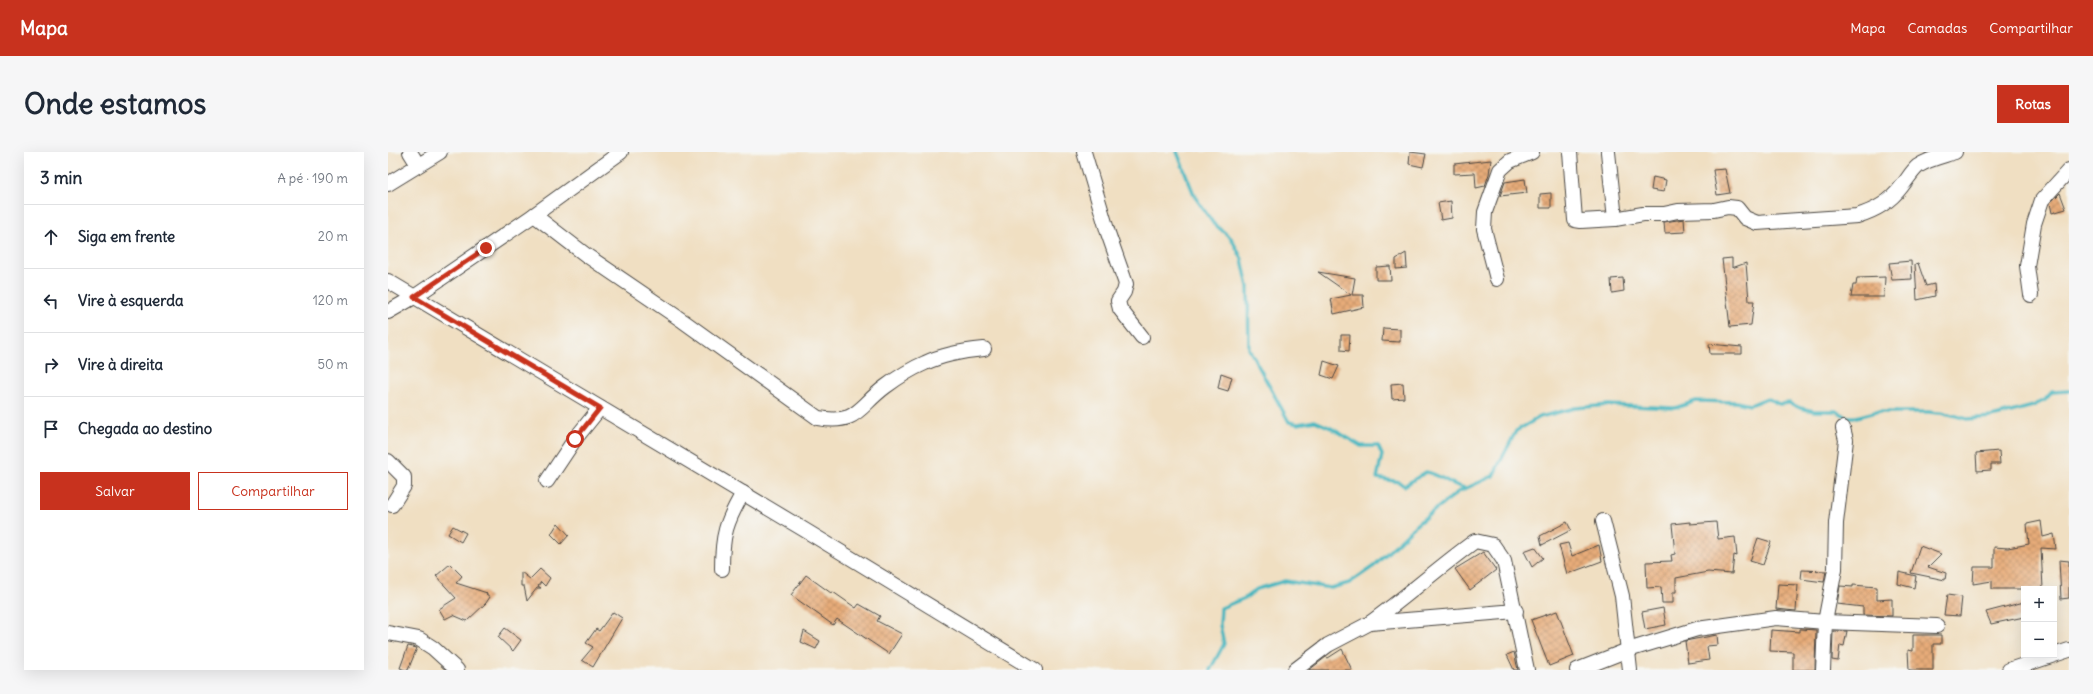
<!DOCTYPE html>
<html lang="pt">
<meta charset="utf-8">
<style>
body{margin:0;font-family:Delius,sans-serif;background:#f6f6f7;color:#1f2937}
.controls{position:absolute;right:12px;bottom:12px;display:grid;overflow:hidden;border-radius:0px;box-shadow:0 4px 16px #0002}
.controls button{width:36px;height:36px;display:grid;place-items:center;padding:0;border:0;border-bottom:1px solid #e0e1e3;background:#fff;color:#1f2937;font:20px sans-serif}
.stop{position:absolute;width:12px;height:12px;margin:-9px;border:3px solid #c8321e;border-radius:50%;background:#fff}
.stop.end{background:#c8321e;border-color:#fff;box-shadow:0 1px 4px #0008}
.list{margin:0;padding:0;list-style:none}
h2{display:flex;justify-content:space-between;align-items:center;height:52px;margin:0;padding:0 16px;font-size:17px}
h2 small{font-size:13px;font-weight:400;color:#747a83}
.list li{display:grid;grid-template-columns:26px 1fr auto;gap:12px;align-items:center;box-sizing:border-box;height:64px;padding:0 16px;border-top:1px solid #e0e1e3}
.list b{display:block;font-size:15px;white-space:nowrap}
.list em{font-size:13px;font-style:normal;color:#747a83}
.actions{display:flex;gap:8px;padding:12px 16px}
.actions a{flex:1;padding:9px 0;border:1px solid #c8321e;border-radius:0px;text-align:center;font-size:14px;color:#c8321e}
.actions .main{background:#c8321e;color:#fff}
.icon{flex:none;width:22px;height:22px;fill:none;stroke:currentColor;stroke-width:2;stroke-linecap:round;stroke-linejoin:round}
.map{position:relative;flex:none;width:1681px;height:518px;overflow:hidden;border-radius:0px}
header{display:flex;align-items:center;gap:24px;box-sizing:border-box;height:56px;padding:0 20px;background:#c8321e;color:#fff}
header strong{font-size:19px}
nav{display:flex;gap:22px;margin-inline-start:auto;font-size:14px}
.intro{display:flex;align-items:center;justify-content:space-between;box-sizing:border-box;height:96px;padding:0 24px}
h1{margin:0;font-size:28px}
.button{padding:10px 18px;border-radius:0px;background:#c8321e;color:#fff;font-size:14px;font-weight:700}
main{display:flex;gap:24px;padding:0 24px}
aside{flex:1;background:#fff;border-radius:0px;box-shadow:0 4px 16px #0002}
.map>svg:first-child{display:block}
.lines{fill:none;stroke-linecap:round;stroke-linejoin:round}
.stream{stroke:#47b6bf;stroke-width:3.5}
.building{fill:url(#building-cross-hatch)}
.minor-casing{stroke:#494642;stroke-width:16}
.minor{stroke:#fff;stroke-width:14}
.route{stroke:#c8321e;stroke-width:5}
</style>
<header>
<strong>Mapa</strong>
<nav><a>Mapa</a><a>Camadas</a><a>Compartilhar</a></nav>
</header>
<div class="intro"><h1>Onde estamos</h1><a class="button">Rotas</a></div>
<main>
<aside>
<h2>3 min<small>A pé · 190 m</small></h2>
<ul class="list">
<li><svg class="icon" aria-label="ahead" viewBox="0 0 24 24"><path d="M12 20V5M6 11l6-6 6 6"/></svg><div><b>Siga em frente</b></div><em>20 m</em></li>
<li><svg class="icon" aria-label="left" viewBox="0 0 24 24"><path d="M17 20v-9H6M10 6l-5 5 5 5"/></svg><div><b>Vire à esquerda</b></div><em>120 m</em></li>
<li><svg class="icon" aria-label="right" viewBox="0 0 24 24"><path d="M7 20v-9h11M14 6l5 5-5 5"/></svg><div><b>Vire à direita</b></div><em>50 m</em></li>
<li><svg class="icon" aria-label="arrive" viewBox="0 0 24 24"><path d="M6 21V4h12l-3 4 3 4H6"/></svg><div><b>Chegada ao destino</b></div></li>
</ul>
<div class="actions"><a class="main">Salvar</a><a>Compartilhar</a></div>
</aside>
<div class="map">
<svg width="1681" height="518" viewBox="0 0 1681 518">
<defs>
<pattern id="building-cross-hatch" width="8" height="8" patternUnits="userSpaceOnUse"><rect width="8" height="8" fill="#e7ac79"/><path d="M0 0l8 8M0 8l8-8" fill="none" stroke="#bb8c63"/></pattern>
</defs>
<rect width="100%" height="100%" fill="#f6f6f2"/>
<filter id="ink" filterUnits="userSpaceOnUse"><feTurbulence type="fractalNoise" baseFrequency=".025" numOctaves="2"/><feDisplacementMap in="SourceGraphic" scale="8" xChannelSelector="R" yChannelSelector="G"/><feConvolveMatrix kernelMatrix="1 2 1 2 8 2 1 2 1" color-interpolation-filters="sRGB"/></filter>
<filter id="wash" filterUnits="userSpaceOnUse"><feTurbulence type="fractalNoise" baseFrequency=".012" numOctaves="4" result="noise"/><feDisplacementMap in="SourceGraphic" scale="16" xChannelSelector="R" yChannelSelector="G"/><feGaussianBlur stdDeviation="0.9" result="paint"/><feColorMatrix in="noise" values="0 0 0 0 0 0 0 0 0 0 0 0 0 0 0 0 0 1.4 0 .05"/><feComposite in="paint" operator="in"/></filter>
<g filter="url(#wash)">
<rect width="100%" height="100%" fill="#f0dfc2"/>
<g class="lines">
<g class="stream">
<path d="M789 0 807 45 825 71 843 86 854 107 860 135 861 197 901 270 910 272 927 269 943 276 973 294H990L994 303 989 326 1011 330 1016 334 1038 320C1053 323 1062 333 1077 336"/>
<path d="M822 518 836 492 832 473 833 456 857 446 869 437 897 429 943 436 961 431 986 414 1029 372 1070 340 1105 324 1128 279 1152 265 1187 256 1220 253 1287 256 1308 249 1348 250 1362 253 1379 246 1391 252 1402 251 1412 256 1426 259H1448L1460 265H1468L1487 260H1540L1561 262 1579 267 1604 265 1645 254 1657 248 1664 240 1681 239"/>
</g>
</g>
<g id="blocks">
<g class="building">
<path d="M1022 0 1038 2 1035 15 1021 12Z"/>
<path d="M1103 8 1101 22 1097 34 1088 36 1087 21 1066 22V12Z"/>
<path d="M1337 17 1342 41 1329 43 1325 18Z"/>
<path d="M1265 25 1278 28 1276 40 1263 38Z"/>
<path d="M1137 27 1139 41 1112 44 1117 30Z"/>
<path d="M1163 41V56H1152V42Z"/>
<path d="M1672 41 1678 57 1664 61 1662 51Z"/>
<path d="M1063 49 1064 66 1053 68 1050 51Z"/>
<path d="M1296 67 1297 80 1277 81 1276 70Z"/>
<path d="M1018 101 1019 116 1008 117V107Z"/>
<path d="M1344 106V116L1358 111 1361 149H1366L1363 173 1342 175 1334 107Z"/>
<path d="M1523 109 1524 127 1504 128 1501 111Z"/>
<path d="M1530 111 1538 134 1546 132 1547 144 1529 148 1527 112Z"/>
<path d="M1002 114 1003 128H988V115Z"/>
<path d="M930 120 967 126 964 143H975L976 155 946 162 943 147 963 143Z"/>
<path d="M1497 125 1496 145H1463L1465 133H1468L1469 126Z"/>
<path d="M1235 126 1236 139 1224 141 1223 127Z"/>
<path d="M995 176 1012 177V190L994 189Z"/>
<path d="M953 183H962L961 199 953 198Z"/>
<path d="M1321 192 1354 195V202H1322Z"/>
<path d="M936 209 951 214 945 227 933 223Z"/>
<path d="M833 221 844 225 840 239 830 236Z"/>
<path d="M1015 231 1016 246 1004 247 1003 232Z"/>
<path d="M1611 299 1612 312H1603V318L1589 319 1588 301Z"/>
<path d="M1653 369 1655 385 1666 382 1668 397 1653 396 1655 437H1604V429L1585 432 1586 415H1606V395L1620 396 1641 392 1639 372Z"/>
<path d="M1179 370 1183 378 1154 393 1152 384Z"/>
<path d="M1302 370V372L1328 370 1330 387 1347 385 1349 404 1346 403 1344 422 1320 420 1288 426V440H1285V451H1274L1273 435 1259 436 1258 410 1284 409 1283 403 1287 402 1284 372Z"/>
<path d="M170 371 181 383 173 392 163 382Z"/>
<path d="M65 374 78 381 73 390 60 382Z"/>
<path d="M1370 386 1383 390 1375 413 1362 409Z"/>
<path d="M1180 391 1184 404 1211 393 1214 409 1179 422 1171 393Z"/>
<path d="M1532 394 1553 402 1540 415 1558 421 1557 428 1523 421Z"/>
<path d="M1147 395 1155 406 1144 415 1136 399Z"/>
<path d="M1095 400 1108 418 1082 438 1067 417Z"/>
<path d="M1671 408 1681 409V446L1673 447Z"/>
<path d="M62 412 74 424 68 431 99 441 98 442 102 445 98 451 79 469 65 463 57 467 51 457 68 446 48 424Z"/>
<path d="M152 417 162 426 157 434 153 430 150 434 153 436H149L139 449 136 434H133V420L142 427Z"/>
<path d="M1414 418 1438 419 1436 430 1413 427Z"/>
<path d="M1511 420 1528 424 1526 436 1510 432Z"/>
<path d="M418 423 443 441 445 440 468 456 471 452 492 464 489 469 514 482 501 502 449 467 445 473 403 443Z"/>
<path d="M1390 432 1410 433 1408 459 1388 457Z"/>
<path d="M1465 433 1489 435V448L1504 447V464L1475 463V455L1449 452 1452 434 1465 435Z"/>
<path d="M1559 443 1574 445 1572 464 1556 463Z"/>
<path d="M1636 450V465L1603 472 1598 460Z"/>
<path d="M1275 456 1278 473 1257 477 1254 460Z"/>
<path d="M1169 459 1186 504 1161 514 1143 468Z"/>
<path d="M225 460 234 466 205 515 194 508 205 495 198 491 208 477 211 479Z"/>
<path d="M117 476 133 488 125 499 110 485Z"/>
<path d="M1412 477 1428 478 1427 518H1405V500L1382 499 1383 478 1412 480Z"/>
<path d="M416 479 432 489 428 497 413 490Z"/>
<path d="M1445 479H1459L1456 494 1452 493 1450 509 1444 508Z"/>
<path d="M1329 483 1330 493 1319 494 1321 508 1300 511 1297 489Z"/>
<path d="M1525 483H1553V492H1545V518H1521L1520 498 1525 499Z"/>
<path d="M20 494 29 496 20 518H17L12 516Z"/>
<path d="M954 497 964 518H921L938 505 940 506Z"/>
<path d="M1126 500 1130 518H1126L1119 503Z"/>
</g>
</g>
</g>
<g filter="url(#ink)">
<use href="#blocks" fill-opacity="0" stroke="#494642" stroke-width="1"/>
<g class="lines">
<defs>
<g id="minor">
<path d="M22 0 30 13"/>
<path d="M696 0 720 81 738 132 736 140 730 149 732 157 754 185"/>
<path d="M1182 0 1187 68 1193 69 1227 67 1255 62H1276L1290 59 1326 58 1340 55 1349 56 1357 66 1369 71 1469 64C1488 58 1502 50 1514 34 1519 28 1524 19 1530 14 1540 7 1555 4 1567 0"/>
<path d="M1220 0 1227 67"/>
<path d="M0 32 52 0"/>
<path d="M146 63 198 103 295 169 430 266C470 273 470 255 497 235 509 226 523 217 537 211 556 202 575 199 596 197"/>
<path d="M1109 127 1096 77 1097 60 1112 18 1122 9 1144 0"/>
<path d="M0 129 415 377 647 518"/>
<path d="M1643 143 1639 114 1646 72 1654 48 1681 18"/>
<path d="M0 160 26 145 146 63 233 0"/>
<path d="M0 309 16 325V334L4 353"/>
<path d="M159 329 187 287 212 256"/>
<path d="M1215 369 1234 444 1242 518"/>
<path d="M334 417C334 383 338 370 355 341"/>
<path d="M982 471C1018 445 1051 415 1087 389L1105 393 1116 409 1139 518"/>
<path d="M0 481 31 487 45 496 69 518"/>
<path d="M907 518 940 493 982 471 1128 459"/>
<path d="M1189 518 1240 498 1309 477 1388 466 1437 470 1549 474"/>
<path d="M1435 518 1437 470 1447 417 1448 371 1458 288 1455 276"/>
<path d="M1621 518 1681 498"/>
</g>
</defs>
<use href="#minor" class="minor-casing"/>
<use href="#minor" class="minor"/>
</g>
</g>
<g class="lines" filter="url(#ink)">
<path class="route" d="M98 96 26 145 212 256 187 287"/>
</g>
</svg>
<div class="controls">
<button>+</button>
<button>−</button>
</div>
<div class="stop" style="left:187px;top:287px"></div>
<div class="stop end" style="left:98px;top:96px"></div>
</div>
</main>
